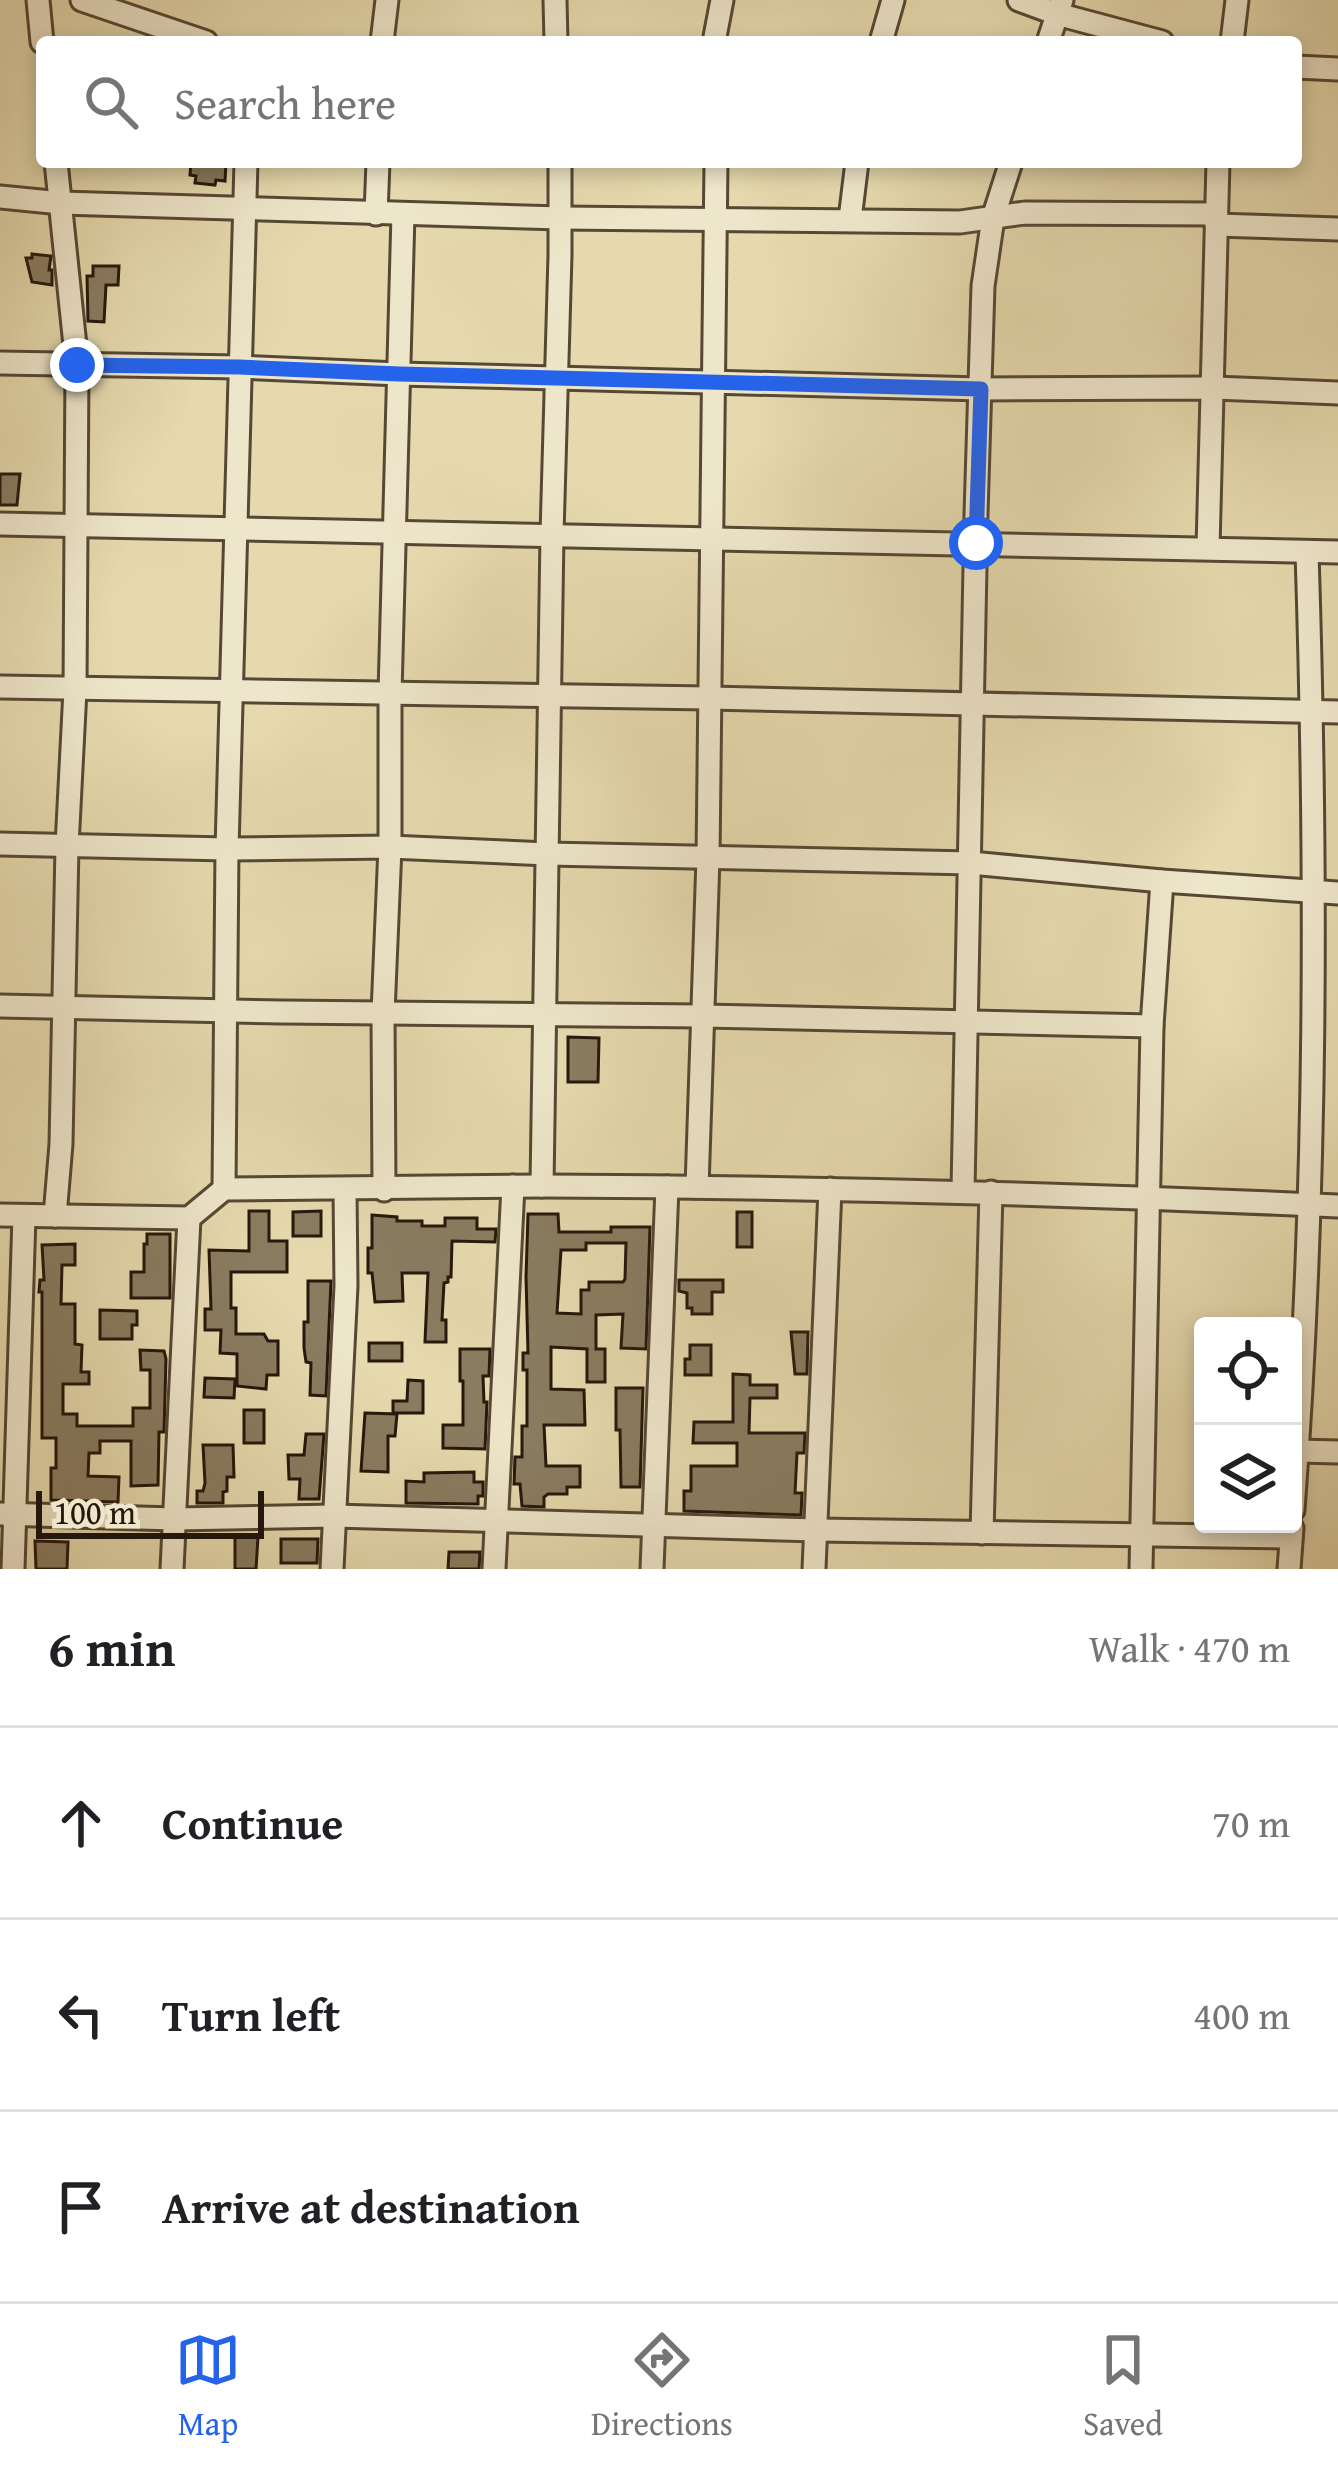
<!DOCTYPE html>
<meta charset="utf-8">
<style>
body{margin:0;font-family:"Gentium Book Plus",serif;background:#f2f2f2;color:#202124}
.controls{position:absolute;right:36px;bottom:36px;display:grid;overflow:hidden;border-radius:12px;box-shadow:0 6px 18px #0003}
.controls button{width:108px;height:108px;display:grid;place-items:center;padding:0;border:0;border-bottom:3px solid #e0e0e0;background:#fff;color:#202124;font:60px sans-serif}
.scale{position:absolute;left:36px;bottom:30px;width:228px;box-sizing:border-box;padding-left:12px;border:6px solid #26180c;border-top:0;font-size:33px;line-height:42px;white-space:nowrap;color:#26180c;-webkit-text-stroke:9px #eee6ca;paint-order:stroke}
.stop{position:absolute;width:36px;height:36px;margin:-27px;border:9px solid #2563eb;border-radius:50%;background:#fff}
.stop.end{background:#2563eb;border-color:#fff;box-shadow:0 3px 12px #0008}
.list{margin:0;padding:0;list-style:none}
h2{display:flex;justify-content:space-between;align-items:center;height:156px;margin:0;padding:0 48px;font-size:51px}
h2 small{font-size:39px;font-weight:400;color:#757577}
.list li{display:grid;grid-template-columns:78px 1fr auto;gap:36px;align-items:center;box-sizing:border-box;height:192px;padding:0 48px;border-top:3px solid #e0e0e0}
.list b{display:block;font-size:45px;white-space:nowrap}
.list em{font-size:39px;font-style:normal;color:#757577}
.icon{flex:none;width:66px;height:66px;fill:none;stroke:currentColor;stroke-width:2;stroke-linecap:round;stroke-linejoin:round}
.map{position:relative;flex:none;width:1338px;height:1569px;overflow:hidden}
.search{position:absolute;background:#fff;box-shadow:0 6px 18px #0003;left:36px;right:36px;top:36px;height:132px;display:flex;align-items:center;gap:30px;box-sizing:border-box;padding:0 42px;border-radius:12px;color:#757577;font-size:45px}
.sheet{height:732px;background:#fff}
nav{display:flex;justify-content:space-around;align-items:center;box-sizing:border-box;height:168px;border-top:3px solid #e0e0e0;background:#fff;font-size:33px;color:#757577}
nav a{display:grid;justify-items:center;gap:6px}
nav .on{color:#2563eb}
.map>svg:first-child{display:block}
.building{fill:#897c60;stroke:#26180c;stroke-width:3;fill-rule:evenodd}
.lines{fill:none;stroke-linecap:round;stroke-linejoin:round}
.minor-casing{stroke:#564834;stroke-width:27}
.minor{stroke:#eee6ca;stroke-width:21}
.route{stroke:#2563eb;stroke-width:15}
</style>
<div class="map">
<svg width="1338" height="1569" viewBox="0 0 1338 1569">
<rect width="100%" height="100%" fill="#e5d9ad"/>
<filter id="stains"><feTurbulence type="fractalNoise" baseFrequency=".00167" numOctaves="4"/><feColorMatrix values="0 0 0 0 .2 0 0 0 0 .09 0 0 0 0 .02 0 0 0 .5 -.17"/></filter>
<radialGradient id="worn" r=".72"><stop offset=".6" stop-color="#630" stop-opacity="0"/><stop offset="1" stop-color="#630" stop-opacity=".3"/></radialGradient>
<g class="building">
<path d="M191 162 226 163 225 181 216 180 215 185 195 183 196 176 190 175Z"/>
<path d="M32 254 51 256 49 270H52V285L32 282 26 258H32Z"/>
<path d="M93 266H119L118 285H106L104 322 88 321 87 276H93Z"/>
<path d="M0 474H20L17 505H0Z"/>
<path d="M568 1037 599 1038 598 1082H568Z"/>
<path d="M249 1211H269V1241H287V1272H231V1308H236V1334H264L268 1341H278V1375H267L266 1389 237 1386V1354L220 1353 221 1330H205V1309H211L209 1250 249 1251Z"/>
<path d="M321 1211V1236H293V1212Z"/>
<rect x="737" y="1212" width="15" height="35"/>
<path d="M528 1214H558L559 1232H611V1227H650L646 1349 621 1348 623 1314 596 1315V1349H605V1382H587V1349L551 1347V1389L584 1390 585 1425H544L546 1466H580V1487H567V1494H548L544 1497V1507L522 1506 520 1484H514L515 1457H522V1426H527V1370H523V1353H528L526 1277ZM586 1243H626L625 1279 623 1282H589V1290H581V1314L557 1313 561 1250H586Z"/>
<path d="M372 1215 397 1217V1221H422V1226H445V1218H477V1229H496L495 1242 452 1241 451 1277H448V1282L444 1283 442 1320H446V1342H425L428 1273H402L403 1301 375 1302 372 1273H368V1248H372Z"/>
<path d="M147 1234H170V1298H131V1272H144V1244H147Z"/>
<path d="M75 1244V1265H62L61 1304H75V1344L82 1345 81 1372H89V1384H63V1414H77V1426H133V1408H150V1370H141L140 1350 164 1351 166 1359 164 1432H159L158 1485 131 1486V1441H100V1453H89L88 1476 119 1477 118 1502 51 1500V1468H56V1438H42V1292H39L40 1280H44L42 1245Z"/>
<path d="M679 1280H723V1292H712V1314H692V1308H687V1293L679 1291Z"/>
<path d="M308 1281H331L326 1396 310 1395 311 1363 306 1362 304 1348V1322H308Z"/>
<path d="M100 1310 137 1311V1325H132V1339H100Z"/>
<path d="M791 1332H808L807 1374H795Z"/>
<rect x="369" y="1343" width="33" height="18"/>
<path d="M690 1345H711V1375H685V1359H690Z"/>
<path d="M460 1349H490L489 1376H483L484 1402H487L485 1449 443 1448V1425H463V1381H460Z"/>
<path d="M733 1374 750 1375V1385H777V1398H750L749 1433H805L804 1453H797L795 1493H802L801 1515 684 1511V1491H691V1466H737V1443H693L694 1422H733Z"/>
<path d="M205 1378 235 1379 234 1398 204 1397Z"/>
<path d="M408 1380 423 1381V1413H393V1401H407Z"/>
<path d="M616 1388H643L640 1487H621L620 1430H616Z"/>
<rect x="244" y="1410" width="20" height="33"/>
<path d="M365 1413 397 1414 395 1436H388V1472L361 1471Z"/>
<path d="M306 1434H324L319 1499H299L300 1479H289L288 1455H304Z"/>
<path d="M203 1445H233L234 1477H227V1491L223 1492V1503H197V1491H203L205 1483Z"/>
<path d="M474 1472V1482H483V1496H478V1504L406 1503V1481L424 1482V1473Z"/>
<path d="M235 1537H258L256 1569H235Z"/>
<path d="M281 1539H318L317 1563H281Z"/>
<path d="M35 1541 68 1542 67 1569H36Z"/>
<path d="M449 1552H480L479 1569H448Z"/>
</g>
<g class="lines">
<defs>
<g id="minor">
<path d="M38 0 42 42"/>
<path d="M82 0 206 42"/>
<path d="M555 0 556 42"/>
<path d="M1019 0 1057 14 1162 42"/>
<path d="M382 42 387 0"/>
<path d="M714 42 722 0"/>
<path d="M881 42 893 0"/>
<path d="M1048 42 1062 0"/>
<path d="M1232 42 1237 0"/>
<path d="M1296 67 1338 69"/>
<path d="M0 197 61 203 561 218 960 222 1025 213 1215 214"/>
<path d="M376 214 378 162"/>
<path d="M850 219 857 162"/>
<path d="M1216 225 1338 229"/>
<path d="M0 363 239 367 399 374 981 389 1214 388 1338 393"/>
<path d="M0 524 1338 552"/>
<path d="M1208 548 1218 162"/>
<path d="M0 687 709 698 1338 712"/>
<path d="M0 844 227 849 390 847 548 854 971 863 1162 881 1338 893"/>
<path d="M0 1006 282 1012 703 1016 1152 1026"/>
<path d="M542 1186 552 534 560 255V162"/>
<path d="M697 1187 708 858 716 162"/>
<path d="M224 1189 227 849 246 162"/>
<path d="M384 1190 383 1013 390 847V693L403 214"/>
<path d="M963 1191 976 514 983 286 993 218 1011 162"/>
<path d="M0 1215 189 1218 224 1189C331 1189 437 1186 544 1186 809 1187 1073 1194 1338 1206"/>
<path d="M55 1216 61 1144 67 846 75 690 77 365 56 162"/>
<path d="M1297 1451 1338 1452"/>
<path d="M1293 1510C1317 1191 1317 871 1307 552"/>
<path d="M0 1514 175 1519 334 1516 817 1530 1291 1537"/>
<path d="M982 1533 991 1192"/>
<path d="M13 1569 24 1216"/>
<path d="M172 1569 189 1218"/>
<path d="M332 1569 346 1286 345 1189"/>
<path d="M494 1569 513 1186"/>
<path d="M652 1569 667 1187"/>
<path d="M814 1569 830 1189"/>
<path d="M1141 1569 1152 1026 1162 881"/>
<path d="M1289 1569 1292 1528"/>
</g>
</defs>
<use href="#minor" class="minor-casing"/>
<use href="#minor" class="minor"/>
</g>
<g class="lines">
<path class="route" d="M77 365 239 367 399 374 981 389 976 543"/>
</g>
<rect width="100%" height="100%" filter="url(#stains)"/>
<rect width="100%" height="100%" fill="url(#worn)"/>
</svg>
<div class="controls">
<button><svg class="icon" aria-label="locate" viewBox="0 0 24 24"><circle cx="12" cy="12" r="6"/><path d="M12 2v4M12 18v4M2 12h4M18 12h4"/></svg></button>
<button><svg class="icon" aria-label="layers" viewBox="0 0 24 24"><path d="M12 4l9 5-9 5-9-5zM3 14l9 5 9-5"/></svg></button>
</div>
<div class="scale">100 m</div>
<div class="stop" style="left:976px;top:543px"></div>
<div class="stop end" style="left:77px;top:365px"></div>
<div class="search"><svg class="icon" aria-label="search" viewBox="0 0 24 24"><circle cx="10" cy="10" r="6"/><path d="M15 15l6 6"/></svg>Search here</div>
</div>
<section class="sheet">
<h2>6 min<small>Walk · 470 m</small></h2>
<ul class="list">
<li><svg class="icon" aria-label="ahead" viewBox="0 0 24 24"><path d="M12 20V5M6 11l6-6 6 6"/></svg><div><b>Continue</b></div><em>70 m</em></li>
<li><svg class="icon" aria-label="left" viewBox="0 0 24 24"><path d="M17 20v-9H6M10 6l-5 5 5 5"/></svg><div><b>Turn left</b></div><em>400 m</em></li>
<li><svg class="icon" aria-label="arrive" viewBox="0 0 24 24"><path d="M6 21V4h12l-3 4 3 4H6"/></svg><div><b>Arrive at destination</b></div></li>
</ul>
</section>
<nav>
<a class="on"><svg class="icon" aria-label="map" viewBox="0 0 24 24"><path d="M3 6l6-2 6 2 6-2v14l-6 2-6-2-6 2zM9 4v14M15 6v14"/></svg>Map</a>
<a><svg class="icon" aria-label="directions" viewBox="0 0 24 24"><path d="M12 3l9 9-9 9-9-9zM9 14v-3h6M13 9l2 2-2 2"/></svg>Directions</a>
<a><svg class="icon" aria-label="saved" viewBox="0 0 24 24"><path d="M7 4h10v16l-5-4-5 4z"/></svg>Saved</a>
</nav>
